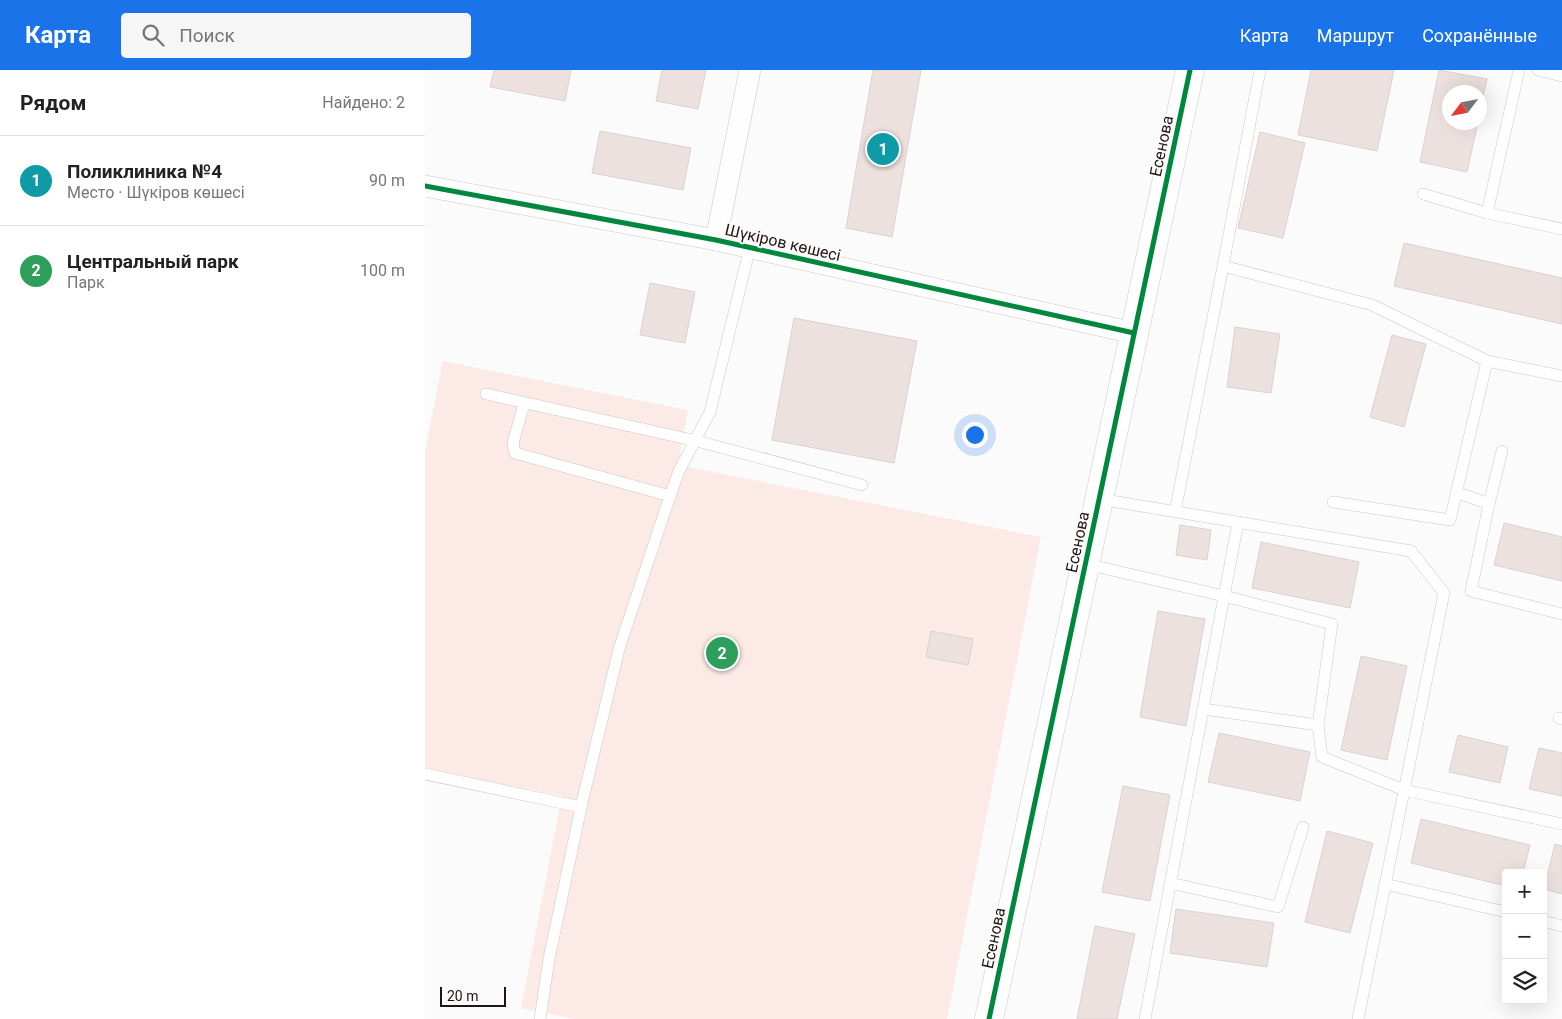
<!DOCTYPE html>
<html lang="ru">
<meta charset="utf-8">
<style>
body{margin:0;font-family:Roboto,sans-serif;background:#f6f6f6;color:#222}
.controls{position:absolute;right:15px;bottom:15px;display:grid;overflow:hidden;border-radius:5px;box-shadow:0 5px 20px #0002}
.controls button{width:45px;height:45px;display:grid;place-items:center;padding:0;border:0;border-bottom:1px solid #e0e0e0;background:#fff;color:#222;font:25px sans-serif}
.compass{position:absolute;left:1017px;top:15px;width:45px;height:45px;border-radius:50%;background:#fff;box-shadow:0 5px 20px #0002;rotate:238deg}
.scale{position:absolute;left:15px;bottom:12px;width:66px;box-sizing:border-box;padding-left:5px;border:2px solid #211411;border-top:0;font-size:14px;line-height:18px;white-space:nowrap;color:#211411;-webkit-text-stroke:4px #fbfbfb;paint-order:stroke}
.you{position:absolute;left:549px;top:364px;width:18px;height:18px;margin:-12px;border:4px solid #fff;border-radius:50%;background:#1a73e8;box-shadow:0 0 0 8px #1a73e833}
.badge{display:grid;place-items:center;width:32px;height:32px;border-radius:50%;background:#1a73e8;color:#fff;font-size:16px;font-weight:700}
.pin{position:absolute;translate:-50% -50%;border:2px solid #fff;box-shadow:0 1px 5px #0006}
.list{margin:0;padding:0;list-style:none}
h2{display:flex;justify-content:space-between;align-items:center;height:65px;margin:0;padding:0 20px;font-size:21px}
h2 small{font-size:16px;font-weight:400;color:#767676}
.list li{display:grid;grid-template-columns:32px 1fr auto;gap:15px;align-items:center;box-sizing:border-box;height:90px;padding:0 20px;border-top:1px solid #e0e0e0}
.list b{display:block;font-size:19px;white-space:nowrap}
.list p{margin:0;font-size:16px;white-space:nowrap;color:#767676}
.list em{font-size:16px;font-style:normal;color:#767676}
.icon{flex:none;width:28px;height:28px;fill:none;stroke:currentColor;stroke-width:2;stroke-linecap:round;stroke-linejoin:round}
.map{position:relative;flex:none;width:1137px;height:949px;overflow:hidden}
header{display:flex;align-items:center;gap:30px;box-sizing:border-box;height:70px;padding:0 25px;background:#1a73e8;color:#fff}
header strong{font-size:24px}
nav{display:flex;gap:28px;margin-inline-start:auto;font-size:18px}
.search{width:350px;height:45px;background:#f6f6f6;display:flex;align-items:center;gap:12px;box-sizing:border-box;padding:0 18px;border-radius:5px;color:#767676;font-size:19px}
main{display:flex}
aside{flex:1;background:#fff}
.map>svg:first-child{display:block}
.green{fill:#fceae7}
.building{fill:#ede1df;stroke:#dad2d1}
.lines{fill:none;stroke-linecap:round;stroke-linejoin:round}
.lane-casing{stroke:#cec7c6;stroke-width:12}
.street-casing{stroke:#cec7c6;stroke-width:22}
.secondary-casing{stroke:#cec7c6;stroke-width:29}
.lane{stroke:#fefefe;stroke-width:11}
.street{stroke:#fefefe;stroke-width:21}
.secondary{stroke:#fefefe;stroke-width:28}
.cycleway-casing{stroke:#fbfbfb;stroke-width:8}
.cycleway{stroke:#00873e;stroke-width:5}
.labels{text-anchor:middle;stroke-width:4;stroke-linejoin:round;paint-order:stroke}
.street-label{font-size:16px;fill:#211411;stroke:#fbfbfb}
</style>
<header>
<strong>Карта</strong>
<div class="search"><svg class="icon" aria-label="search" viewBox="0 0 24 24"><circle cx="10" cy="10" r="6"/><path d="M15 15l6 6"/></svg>Поиск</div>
<nav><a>Карта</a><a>Маршрут</a><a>Сохранённые</a></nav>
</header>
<main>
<aside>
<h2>Рядом<small>Найдено: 2</small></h2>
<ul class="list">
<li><span class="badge" style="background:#0f9aa8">1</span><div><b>Поликлиника №4</b><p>Место · Шүкіров көшесі</p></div><em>90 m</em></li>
<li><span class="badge" style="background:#2e9e5b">2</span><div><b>Центральный парк</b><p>Парк</p></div><em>100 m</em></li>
</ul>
</aside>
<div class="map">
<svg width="1137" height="949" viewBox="0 0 1137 949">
<rect width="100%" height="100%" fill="#fbfbfb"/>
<path class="green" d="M18 291 263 340 253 395 616 467 522 949H150L96 938 137 726 0 699V381Z"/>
<g class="building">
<path d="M69 0H146L140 31 65 17Z"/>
<path d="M237 0H281L273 39 231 31Z"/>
<path d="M448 0H496L467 167 421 158Z"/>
<path d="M886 0H969L952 81 873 65Z"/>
<path d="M1014 0 1062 9 1054 43V22H1024V52H1053L1042 102 995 92Z"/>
<path d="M175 61 266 78 258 120 167 103Z"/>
<path d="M835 62 880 73 858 168 813 158Z"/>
<path d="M979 173 1137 208V254L969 216Z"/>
<path d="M225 213 270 222 260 273 215 265Z"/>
<path d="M369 248 492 271 469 393 347 370Z"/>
<path d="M810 257 855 264 846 323 802 317Z"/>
<path d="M967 265 1001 274 979 357 945 347Z"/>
<path d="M1079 453 1137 467V511L1069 495Z"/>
<path d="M755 455 786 460 782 490 751 485Z"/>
<path d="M836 472 934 492 925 538 827 518Z"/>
<path d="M733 541 780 549 761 656 715 647Z"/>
<path d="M506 561 548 569 543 595 501 587Z"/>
<path d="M936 586 982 596 962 690 916 680Z"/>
<path d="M794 663 885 682 875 731 783 712Z"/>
<path d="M1033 665 1083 677 1075 713 1024 702Z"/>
<path d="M1114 678 1137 683V726L1104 719Z"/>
<path d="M698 716 745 725 725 831 677 822Z"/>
<path d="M996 749 1105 775 1098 803H1081V816L986 793Z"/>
<path d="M902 761 948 773 925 863 880 852Z"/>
<path d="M1130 774 1137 776V824L1119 819Z"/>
<path d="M751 839 849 853 842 897 745 883Z"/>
<path d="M670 856 710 864 692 949H652Z"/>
</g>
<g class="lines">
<defs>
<g id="lane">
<path d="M1094 0 1062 143 1137 159"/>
<path d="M1113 0 1137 6"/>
<path d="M998 124 1062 143"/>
<path d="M798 196 835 0"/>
<path d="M61 324 272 371 437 415"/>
<path d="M99 334 88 373 90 383 245 426"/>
<path d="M1031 422 1064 434 1077 381"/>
<path d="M674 429 986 481 1019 523 933 949"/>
<path d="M908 432 1025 450 1062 291"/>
<path d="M1064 434 1046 521 1137 544"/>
<path d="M750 442 798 196 947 235 1062 291 1137 306"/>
<path d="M661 494 799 526 907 554 893 655 778 639"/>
<path d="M1134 648 1137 649"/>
<path d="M893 655 897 687 979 720 1137 754"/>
<path d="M0 704 156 737"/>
<path d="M745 813 853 837 878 757"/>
<path d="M960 814 1081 842"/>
<path d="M1118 851 1137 856"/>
<path d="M115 949 124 889 156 737 194 579 245 426 254 401 285 342 325 177"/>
<path d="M720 949 813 452"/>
</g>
<g id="street">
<path d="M0 116 291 170 709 263"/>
<path d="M291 170 325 0"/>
</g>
<path id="secondary" d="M564 949 765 0"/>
</defs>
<use href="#lane" class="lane-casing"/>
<use href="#street" class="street-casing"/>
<use href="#secondary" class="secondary-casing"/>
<use href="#lane" class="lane"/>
<use href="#street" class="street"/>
<use href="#secondary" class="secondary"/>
<defs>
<g id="cycleway">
<path d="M0 116 291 170 709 263"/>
<path d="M564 949 765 0"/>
</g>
</defs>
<use href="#cycleway" class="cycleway-casing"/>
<use href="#cycleway" class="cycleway"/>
</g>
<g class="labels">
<g class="street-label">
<text transform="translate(736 76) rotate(-78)" y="6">Есенова</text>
<text transform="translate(358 172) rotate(13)" y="6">Шүкіров көшесі</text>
<text transform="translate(652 472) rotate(-78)" y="6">Есенова</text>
<text transform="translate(568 868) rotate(-78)" y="6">Есенова</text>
</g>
</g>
</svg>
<div class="controls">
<button>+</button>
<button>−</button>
<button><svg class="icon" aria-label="layers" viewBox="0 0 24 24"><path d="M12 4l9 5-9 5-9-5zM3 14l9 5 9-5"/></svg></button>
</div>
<svg class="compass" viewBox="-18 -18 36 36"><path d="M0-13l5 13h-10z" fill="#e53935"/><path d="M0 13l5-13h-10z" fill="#767676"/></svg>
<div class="scale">20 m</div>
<div class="you"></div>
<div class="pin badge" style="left:458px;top:79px;background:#0f9aa8">1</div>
<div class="pin badge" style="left:297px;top:583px;background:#2e9e5b">2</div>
</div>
</main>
